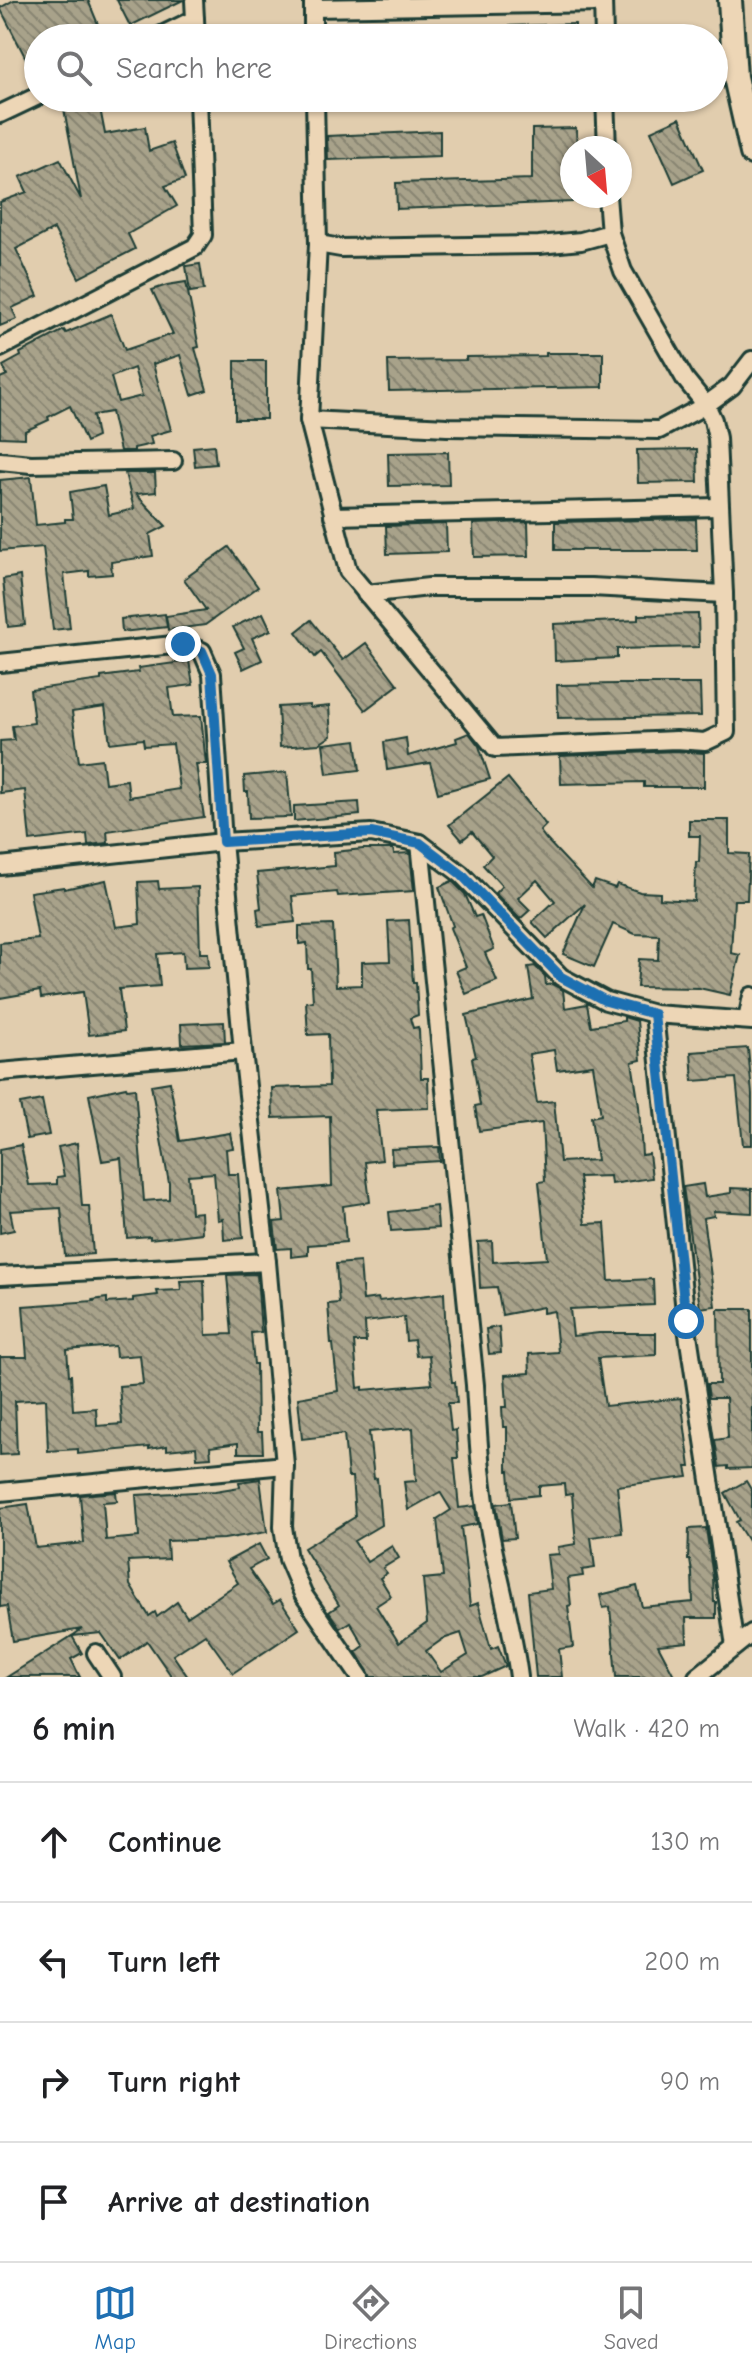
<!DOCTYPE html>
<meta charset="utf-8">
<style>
body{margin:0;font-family:"Comic Neue",sans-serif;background:#f6f6f6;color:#202124}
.compass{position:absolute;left:560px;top:136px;width:72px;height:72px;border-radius:50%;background:#fff;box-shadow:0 2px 6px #0004;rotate:154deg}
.stop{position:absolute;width:24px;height:24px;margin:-18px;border:6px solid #1f6fb2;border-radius:50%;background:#fff}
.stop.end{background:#1f6fb2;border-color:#fff;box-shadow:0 2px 8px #0008}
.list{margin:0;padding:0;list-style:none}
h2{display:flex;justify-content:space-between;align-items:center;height:104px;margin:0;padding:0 32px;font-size:34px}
h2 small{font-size:26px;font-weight:400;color:#757577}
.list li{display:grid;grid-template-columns:52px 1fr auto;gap:24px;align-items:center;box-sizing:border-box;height:120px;padding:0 32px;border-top:2px solid #e0e0e0}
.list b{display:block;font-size:30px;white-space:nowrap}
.list em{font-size:26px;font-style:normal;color:#757577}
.icon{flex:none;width:44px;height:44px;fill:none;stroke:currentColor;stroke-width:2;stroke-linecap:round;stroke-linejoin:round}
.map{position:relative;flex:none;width:752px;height:1677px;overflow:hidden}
.search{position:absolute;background:#fff;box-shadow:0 2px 6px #0004;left:24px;right:24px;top:24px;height:88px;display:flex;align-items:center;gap:20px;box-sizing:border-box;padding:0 28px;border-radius:44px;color:#757577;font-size:30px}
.sheet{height:584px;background:#fff}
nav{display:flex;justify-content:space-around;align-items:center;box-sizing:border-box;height:112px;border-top:2px solid #e0e0e0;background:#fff;font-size:22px;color:#757577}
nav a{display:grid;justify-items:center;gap:4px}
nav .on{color:#1f6fb2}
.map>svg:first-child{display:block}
.building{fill:url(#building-back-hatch);stroke:#1f3d34;stroke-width:2;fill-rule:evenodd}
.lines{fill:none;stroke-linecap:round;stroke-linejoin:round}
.street-casing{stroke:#1f3d34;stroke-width:22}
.secondary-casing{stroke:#1f3d34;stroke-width:28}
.street{stroke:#edd6b6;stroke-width:16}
.secondary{stroke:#edd6b6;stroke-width:22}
.route{stroke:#1f6fb2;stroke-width:10}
</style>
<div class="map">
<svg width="752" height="1677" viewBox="0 0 752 1677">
<defs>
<pattern id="building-back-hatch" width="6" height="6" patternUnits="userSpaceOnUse" patternTransform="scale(2)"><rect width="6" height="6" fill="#a8a28a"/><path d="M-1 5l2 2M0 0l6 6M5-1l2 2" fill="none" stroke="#888572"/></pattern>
</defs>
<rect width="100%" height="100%" fill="#e1cdae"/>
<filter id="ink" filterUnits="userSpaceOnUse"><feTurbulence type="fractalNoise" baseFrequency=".0125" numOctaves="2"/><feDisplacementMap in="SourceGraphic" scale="16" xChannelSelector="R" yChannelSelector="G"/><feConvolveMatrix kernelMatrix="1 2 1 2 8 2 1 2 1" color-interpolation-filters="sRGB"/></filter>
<g filter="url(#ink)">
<g class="building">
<path d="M14 0H88L102 34 92 38H38V82L0 8Z"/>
<path d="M117 0H183L130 26Z"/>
<path d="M575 24V38H473V27Z"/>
<path d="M99 103 105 134 145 127 149 151 172 143 185 179 165 186 177 206 128 234 135 249 79 278 54 229 16 249 38 296 12 308 17 319 0 326V202L27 192 20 177 60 159 81 199 64 109Z"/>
<path d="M680 118 703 170 674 183 651 131Z"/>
<path d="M576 128 577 148H572V202L397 209 396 183 532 179V129Z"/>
<path d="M440 131V156L328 160 327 136Z"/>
<path d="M200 264 204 290 190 292 186 266Z"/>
<path d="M186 282 199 347 195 348 207 390 192 395 180 355 153 364 171 430 150 436 152 444 134 448V451H120L111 412 93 415 97 437 86 442 70 406 48 417 49 420 25 431V438L0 437V378L7 375 3 366 21 356 20 353 64 330 66 333 111 314 125 350 173 334 152 290 167 285ZM134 368 142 396 118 402 111 377Z"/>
<path d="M546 353H603V387L389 391 388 361 466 360V357L546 356Z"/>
<rect x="235" y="361" width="31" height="58"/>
<path d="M214 445 216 464 195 466 193 447Z"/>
<path d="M697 449 698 482 638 483 637 450Z"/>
<path d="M448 452 449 485 389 486 388 453Z"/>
<path d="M125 473H155L156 492 136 494 166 526 150 534 153 556 111 562 112 574 89 576V571L64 574 70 628 53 630 43 547 0 551V480L31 477 36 525 65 522V519H73L70 492 104 486 109 515 134 509Z"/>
<path d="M696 519 697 550H555V522Z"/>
<path d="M528 522 529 556 474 557 473 524Z"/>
<path d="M446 524 447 552 387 554 386 526Z"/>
<path d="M229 547 258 587 205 625 168 630 166 616 206 610 184 579Z"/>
<path d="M20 576 25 625 8 627 3 579Z"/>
<path d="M263 613 271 630 252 638 262 660 243 669 235 652 244 648 233 627Z"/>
<path d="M165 614 167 627 122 632 121 619Z"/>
<path d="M698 614 699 647 617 649V658L555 661 554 624 638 620V615Z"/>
<path d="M311 620 343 660 366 643 398 685 365 710 321 652 315 657 296 632Z"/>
<path d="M189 661 193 685 169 688 173 717 201 716 206 764H196L204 817 107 831 108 843 88 845 87 834 30 841 25 790 0 793V741L14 740 12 726 34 723 30 690 101 680V677L139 672 138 668ZM105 707 110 743 143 739 144 746 173 744 179 789 129 797 127 780 105 783 102 759 79 762 72 712Z"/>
<path d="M617 684H700L701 716 558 718 557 685Z"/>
<path d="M310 705V708L329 706 331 736 319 744 280 747 278 707Z"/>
<path d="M469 733 479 746 490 779 438 793 430 763 387 770 384 742 406 738 408 756 457 742 456 738Z"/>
<path d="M356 740 360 770 327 774 323 744Z"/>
<path d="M676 751 704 753V787H644V782L561 784 560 756Z"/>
<path d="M287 772 291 817 249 818 248 792H245L244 776Z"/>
<path d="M508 778 546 825 540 831 546 839 592 888 595 881 615 888 617 884 640 892 660 893V899L694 901 696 862H699L700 836H689V820H729V853L749 854 747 900H734L731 953 740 955 730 995 699 988 637 987 639 959 658 960 659 935 635 934 613 924 594 967 563 954 585 904 547 938 532 922 555 901 537 880 518 898 530 910 520 919 495 893 502 886 483 865 492 856 472 832 462 840 449 825Z"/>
<path d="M359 802 360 815 294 821V806Z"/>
<path d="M363 849H393L394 854 410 853 414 891 338 896 337 892 292 896 295 922 259 926 257 909 261 908 257 873 335 866 334 852Z"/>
<path d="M106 880 116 927 140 924 138 882 158 881 159 889 198 887 200 953H208L209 967 184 968 183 952 157 954 160 986 119 989 124 1031 89 1035 83 992 41 998 40 991 0 998V943L38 939 30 892 64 887V889Z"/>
<path d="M452 881 465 894 475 917 481 915 494 949 485 953 497 981 466 994 456 971 466 967 450 928 453 926 439 887Z"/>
<path d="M409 920 413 983H416L418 1015 410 1018 413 1028 418 1027 419 1030 421 1078H428L429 1108 376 1110 382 1160 365 1162 370 1202 343 1206 346 1242 308 1245V1255L291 1257V1248L277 1249 274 1222 284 1221 281 1191 332 1186 330 1116 273 1118 272 1088 329 1086 328 1034 308 1035 306 1002 313 1001 311 969H308L307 943 299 944V926L333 925 336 986 362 985V962L390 961 388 921Z"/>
<path d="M535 966 545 976 546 985 552 984 563 990 565 1008 587 1004 591 1026 624 1021V1017L637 1021 641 1060 632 1062 639 1106 642 1155 649 1154 652 1178 611 1184 610 1176 579 1177 585 1224 605 1223 609 1281 653 1279 654 1305 570 1309 573 1336 599 1333H656V1355L598 1358 605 1406 681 1398 690 1467H686L688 1477 617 1486 622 1533 591 1537 595 1568 582 1570 583 1576 568 1578 571 1605 568 1606 573 1647 559 1649 562 1677H536L528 1592 551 1589 547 1555 559 1554 558 1547 576 1544 572 1494 565 1495 564 1484 539 1486V1495L511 1498 509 1471H507V1427H503L502 1407H507L505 1375 530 1373 529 1354 558 1352 554 1311 543 1313V1307L502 1315 497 1287 480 1288 478 1242 492 1241 493 1262 547 1259 539 1182 545 1181 542 1123 479 1131 475 1106 480 1105 472 1058 476 1057 466 1015 533 999 528 967ZM554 1050 557 1070 593 1065 601 1115 591 1117 597 1160 560 1162 554 1101 537 1103 529 1054Z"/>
<path d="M224 1022 225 1042 182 1044 181 1024Z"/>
<path d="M748 1048 752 1094V1145H743L736 1078 693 1081 691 1052Z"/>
<path d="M170 1082 180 1141 230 1133 233 1148 226 1149 228 1174H238L243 1238 224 1240 223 1219 218 1220 214 1173 188 1175 191 1213 201 1212 202 1233 150 1239V1236L127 1238 121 1158 102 1161 89 1095 126 1087 127 1089 135 1088 144 1201 169 1199V1183L151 1085Z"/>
<path d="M42 1100 49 1135 27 1139 20 1104Z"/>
<path d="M77 1143 82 1206H89L93 1254 65 1256 61 1208 10 1211 14 1230 0 1233V1149L21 1145 29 1185 57 1184V1177L64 1176 58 1147Z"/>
<path d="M439 1147 440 1161 392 1164 391 1149Z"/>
<path d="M703 1184 705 1197 731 1193V1188L752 1189V1213L713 1211 714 1216 703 1218 715 1306 700 1308 683 1187Z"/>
<path d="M436 1206 438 1228 391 1231 389 1212Z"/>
<path d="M360 1262 363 1300 378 1298 379 1301 444 1293 446 1337 452 1382H455L457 1403H448L451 1431 456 1430 458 1458H454L459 1508 475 1506 477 1524 461 1527 470 1606 478 1603 491 1649 498 1646 506 1666 482 1677H371L356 1652 364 1646 350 1622 340 1628 329 1612 339 1605 304 1548 355 1517 352 1477H348L344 1434 302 1439 298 1398 338 1391 333 1344H331L328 1304 339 1303 336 1264ZM404 1317 406 1341 414 1340 416 1356 429 1355 432 1384 363 1390V1387L358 1388 354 1342H366L365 1322ZM413 1428 416 1481 404 1482 408 1510 440 1492 451 1510 437 1519 443 1577 423 1579 427 1623 399 1643 376 1606 391 1596 380 1578 387 1573 383 1568 399 1558 392 1546 367 1562 354 1541 381 1525 377 1478 374 1479 369 1432ZM461 1633 468 1655 441 1672 426 1651 443 1639Z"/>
<path d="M257 1274 261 1332 251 1333 254 1364H256L257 1432H262L263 1453H238V1443L210 1447 211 1457 197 1458 196 1447 167 1450V1446L149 1449V1447L78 1454V1449L48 1451 46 1399 15 1401 17 1454 0 1455V1357H27L23 1306 94 1301 93 1300 107 1298V1303L133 1301V1298L158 1295 157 1291 181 1290 180 1281 204 1280 206 1335 232 1334 227 1275ZM115 1346 116 1357 140 1355 143 1384 119 1386 122 1424 97 1426 96 1408 73 1410 71 1375H69L67 1350Z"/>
<path d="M718 1309H752V1468L728 1469V1466L719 1467 715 1440 728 1438 726 1398H709L707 1384H719Z"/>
<path d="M499 1327 501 1353 489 1354 486 1329Z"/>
<path d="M260 1479 267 1532 224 1539 167 1541 168 1559 128 1561 130 1585 149 1616 155 1612 157 1617 177 1602 187 1617 238 1583 226 1562 259 1544 267 1559 249 1569 273 1604 280 1600 299 1629 233 1673 205 1634 173 1655 188 1677H172L147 1641 120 1660 101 1633 72 1636 82 1629 13 1641 7 1606 0 1607V1508L28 1504 36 1548 84 1543 80 1495 116 1492 117 1501 103 1502 106 1540 139 1537 136 1495 215 1491 240 1487 239 1482Z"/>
<path d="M746 1481 752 1491V1547L736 1522 740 1520 725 1493Z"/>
<path d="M511 1502 515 1538 502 1539 496 1504Z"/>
<path d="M706 1528 713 1577 714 1602H716V1618H686L687 1642 658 1645 675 1677H616L610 1607 603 1608 600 1595 637 1586 642 1607 693 1602 692 1573 690 1560H688L689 1529Z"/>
<path d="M72 1636 82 1653 71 1659 80 1677H7Z"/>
</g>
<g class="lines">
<defs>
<g id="street">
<path d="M194 0 196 38"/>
<path d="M313 0V38"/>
<path d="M603 0 604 38"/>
<path d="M313 8 603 3"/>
<path d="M156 38 195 19"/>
<path d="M315 98 318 244 309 420 348 571 495 748 676 740 705 742 726 732 724 594 717 438 713 420 706 405 685 379 623 271 610 233 607 196"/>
<path d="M605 98 607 148"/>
<path d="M0 114 38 96"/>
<path d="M318 244 341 248 539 245 581 241 610 233"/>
<path d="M0 348 195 247 203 235 198 98"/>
<path d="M309 420 447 427 659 430 706 405 732 386 752 360"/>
<path d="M0 461 31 464 173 461"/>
<path d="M333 516 719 507"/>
<path d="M366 594 429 587H591L724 594"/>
<path d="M0 663 183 644 202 651 212 674 223 842 243 1051 267 1262 285 1465 283 1527 288 1559 303 1594 360 1677"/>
<path d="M420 843 475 1385C478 1437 481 1487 491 1538 500 1585 513 1630 519 1677"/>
<path d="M0 866 223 842 371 833 420 843 461 874 561 977 606 1001 654 1014 752 1021"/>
<path d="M654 1014 686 1321 735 1646"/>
<path d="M747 1020 752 996"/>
<path d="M0 1072 243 1051"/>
<path d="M0 1276 267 1262"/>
<path d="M0 1492 285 1465"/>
<path d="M96 1653 112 1677"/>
<path d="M697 1677 752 1633"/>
</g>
<path id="secondary" d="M730 0 735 77 752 153"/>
</defs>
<use href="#street" class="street-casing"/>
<use href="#secondary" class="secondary-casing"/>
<use href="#street" class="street"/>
<use href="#secondary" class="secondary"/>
</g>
</g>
<g class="lines" filter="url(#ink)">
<path class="route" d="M183 644 202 651 212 674 223 842 371 833 420 843 461 874 561 977 606 1001 654 1014 686 1321"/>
</g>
</svg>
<svg class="compass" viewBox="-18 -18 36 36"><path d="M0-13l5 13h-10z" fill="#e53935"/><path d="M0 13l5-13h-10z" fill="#757577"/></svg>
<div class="stop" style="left:686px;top:1321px"></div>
<div class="stop end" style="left:183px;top:644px"></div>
<div class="search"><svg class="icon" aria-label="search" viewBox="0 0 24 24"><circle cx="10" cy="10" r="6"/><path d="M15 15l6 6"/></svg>Search here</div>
</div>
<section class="sheet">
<h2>6 min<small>Walk · 420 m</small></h2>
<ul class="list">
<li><svg class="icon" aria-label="ahead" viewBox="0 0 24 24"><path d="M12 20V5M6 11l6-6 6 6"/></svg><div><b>Continue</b></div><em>130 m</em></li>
<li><svg class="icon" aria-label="left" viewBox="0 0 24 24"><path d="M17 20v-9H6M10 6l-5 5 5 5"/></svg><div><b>Turn left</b></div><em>200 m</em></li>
<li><svg class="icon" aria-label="right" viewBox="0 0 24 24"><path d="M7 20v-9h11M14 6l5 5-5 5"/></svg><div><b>Turn right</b></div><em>90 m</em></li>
<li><svg class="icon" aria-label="arrive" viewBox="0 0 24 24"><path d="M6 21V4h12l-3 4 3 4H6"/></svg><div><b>Arrive at destination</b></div></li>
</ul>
</section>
<nav>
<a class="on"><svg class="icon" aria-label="map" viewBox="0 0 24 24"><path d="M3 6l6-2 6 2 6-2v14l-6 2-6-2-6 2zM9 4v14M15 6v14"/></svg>Map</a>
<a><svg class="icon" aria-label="directions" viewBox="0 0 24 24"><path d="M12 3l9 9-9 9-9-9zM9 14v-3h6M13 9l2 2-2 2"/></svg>Directions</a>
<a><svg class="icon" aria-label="saved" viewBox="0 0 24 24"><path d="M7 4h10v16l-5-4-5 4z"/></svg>Saved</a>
</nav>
